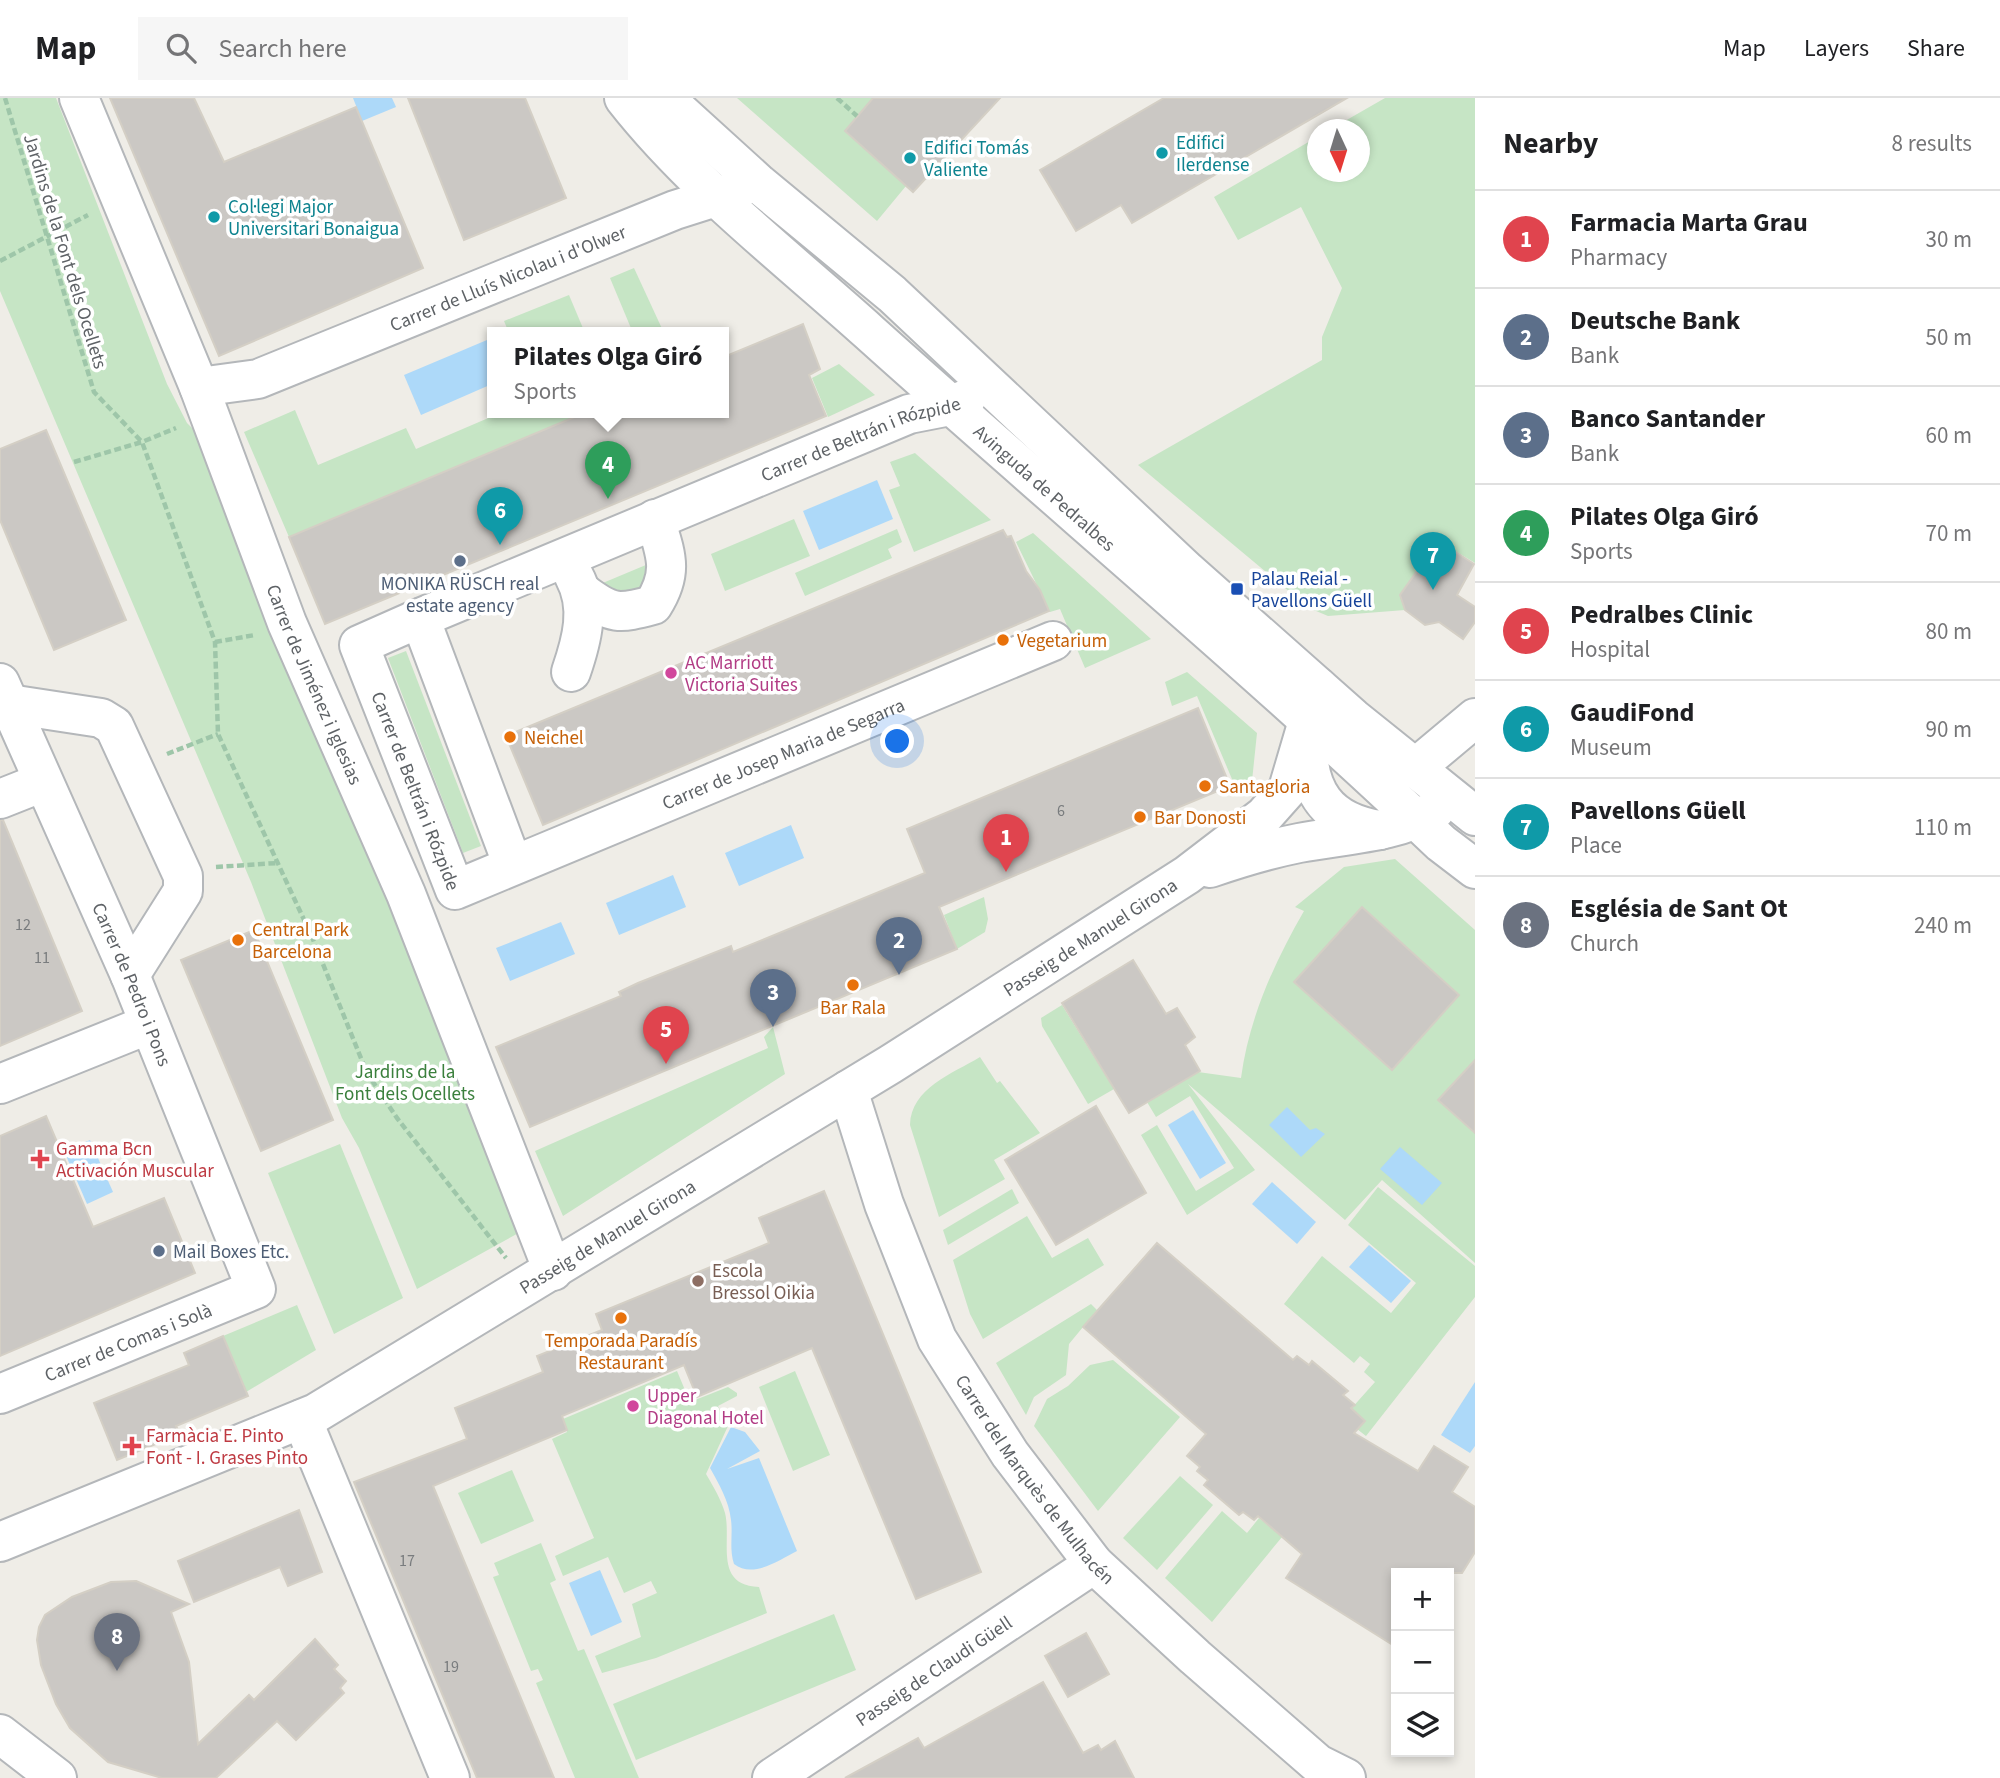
<!DOCTYPE html>
<meta charset="utf-8">
<style>
body{margin:0;font-family:"Source Sans 3",sans-serif;background:#f6f6f6;color:#202124}
.controls{position:absolute;right:21px;bottom:21px;display:grid;overflow:hidden;border-radius:0px;box-shadow:0 4px 10px #0003}
.controls button{width:63px;height:63px;display:grid;place-items:center;padding:0;border:0;border-bottom:2px solid #e0e0e0;background:#fff;color:#202124;font:35px sans-serif}
.compass{position:absolute;left:1307px;top:21px;width:63px;height:63px;border-radius:50%;background:#fff;box-shadow:0 4px 10px #0003;rotate:176deg}
.you{position:absolute;left:898px;top:644px;width:24px;height:24px;margin:-18px;border:5px solid #fff;border-radius:50%;background:#1a73e8;box-shadow:0 0 0 10px #1a73e833}
.badge{display:grid;place-items:center;width:46px;height:46px;border-radius:50%;background:#dd483e;color:#fff;font-size:23px;font-weight:700}
.pin{position:absolute;translate:-50% -58px;filter:drop-shadow(0 2px 4px #0008)}
.pin::after{content:'';position:absolute;top:37px;width:24px;height:21px;background:inherit;clip-path:polygon(0 0,100% 0,50% 100%)}
.popup{position:absolute;left:487px;top:229px;width:242px;height:91px;box-sizing:border-box;display:grid;place-content:center;border-radius:0px;background:#fff;filter:drop-shadow(0 2px 5px #0005);font-size:23px;white-space:nowrap;color:#757577}
.popup b{font-size:26px;color:#202124}
.popup::after{content:'';position:absolute;left:50%;top:100%;margin-left:-14px;border:14px solid transparent;border-top-color:#fff}
.list{margin:0;padding:0;list-style:none}
h2{display:flex;justify-content:space-between;align-items:center;height:91px;margin:0;padding:0 28px;font-size:30px}
h2 small{font-size:23px;font-weight:400;color:#757577}
.list li{display:grid;grid-template-columns:46px 1fr auto;gap:21px;align-items:center;box-sizing:border-box;height:98px;padding:0 28px;border-top:2px solid #e0e0e0}
.list b{display:block;font-size:26px;white-space:nowrap}
.list p{margin:0;font-size:23px;white-space:nowrap;color:#757577}
.list em{font-size:23px;font-style:normal;color:#757577}
.icon{flex:none;width:38px;height:38px;fill:none;stroke:currentColor;stroke-width:2;stroke-linecap:round;stroke-linejoin:round}
.map{position:relative;flex:none;width:1475px;height:1680px;overflow:hidden}
header{display:flex;align-items:center;gap:42px;box-sizing:border-box;height:98px;padding:0 35px;background:#fff;border-bottom:2px solid #e0e0e0}
header strong{font-size:33px}
nav{display:flex;gap:38px;margin-inline-start:auto;font-size:24px}
.search{width:490px;height:63px;background:#f6f6f6;display:flex;align-items:center;gap:18px;box-sizing:border-box;padding:0 24px;border-radius:0px;color:#757577;font-size:26px}
main{display:flex}
aside{flex:1;background:#fff}
.map>svg:first-child{display:block}
.green{fill:#c6e5c5}
.water{fill:#add9f9}
.building{fill:#cbc8c4;stroke:#d4cfc5;stroke-width:2}
.lines{fill:none;stroke-linecap:round;stroke-linejoin:round}
.minor-casing{stroke:#b4b7ba;stroke-width:42}
.path{stroke:#9ec6a9;stroke-width:4.5;stroke-dasharray:7 3.5;stroke-linecap:butt}
.minor{stroke:#fff;stroke-width:38}
.culture-dot{fill:#0f9aa8;stroke:#fff;stroke-width:2.5}
.service-dot{fill:#5c6f8a;stroke:#fff;stroke-width:2.5}
.transit-dot{fill:#1a4fb4;stroke:#fff;stroke-width:2.5}
.food-dot{fill:#e8710a;stroke:#fff;stroke-width:2.5}
.hotel-dot{fill:#d1479c;stroke:#fff;stroke-width:2.5}
.health-dot{fill:#e0444e;stroke:#fff;stroke-width:2.5}
.education-dot{fill:#8d6e63;stroke:#fff;stroke-width:2.5}
.labels{text-anchor:middle;stroke-width:7;stroke-linejoin:round;paint-order:stroke}
.number-label{font-size:16px;fill:#797c7e}
.culture-label{font-size:19px;fill:#0d838f;stroke:#fff;text-anchor:start}
.street-label{font-size:19px;fill:#5e6266;stroke:#fff}
.transit-label{font-size:19px;fill:#164399;stroke:#fff;text-anchor:start}
.service-label{font-size:19px;fill:#4e5e75;stroke:#fff}
.food-label{font-size:19px;fill:#c56008;stroke:#fff;text-anchor:start}
.hotel-label{font-size:19px;fill:#b23c85;stroke:#fff;text-anchor:start}
.park-label{font-size:19px;fill:#3b803d;stroke:#fff}
.health-label{font-size:19px;fill:#be3a42;stroke:#fff;text-anchor:start}
.education-label{font-size:19px;fill:#785e54;stroke:#fff;text-anchor:start}
</style>
<header>
<strong>Map</strong>
<div class="search"><svg class="icon" aria-label="search" viewBox="0 0 24 24"><circle cx="10" cy="10" r="6"/><path d="M15 15l6 6"/></svg>Search here</div>
<nav><a>Map</a><a>Layers</a><a>Share</a></nav>
</header>
<main>
<div class="map">
<svg width="1475" height="1680" viewBox="0 0 1475 1680">
<rect width="100%" height="100%" fill="#efede7"/>
<g class="green">
<path d="M0 0H56L167 286 187 325 228 366 535 1126 417 1191 359 1050 342 1020 251 784 0 193Z"/>
<path d="M737 0H873L845 33 906 88 877 123Z"/>
<path d="M1385 0H1475V465L1452 451C1438 454 1435 468 1417 472L1400 497 1405 512 1328 518 1309 510 1138 367 1322 262V239L1342 190 1301 109 1238 142 1214 99 1317 39 1318 74H1360V32L1331 31Z"/>
<path d="M634 170 664 235H633L610 180Z"/>
<path d="M569 197 585 235H509L504 223Z"/>
<path d="M839 266 875 297 828 319 812 280Z"/>
<path d="M295 312 318 367 406 330 416 351 500 315H584L289 439 244 334Z"/>
<path d="M915 355 916 356 991 422 914 454 889 392 900 388 890 364Z"/>
<path d="M794 421 810 458 725 493 711 456Z"/>
<path d="M897 431 902 444 888 451 892 460 805 498 795 475Z"/>
<path d="M1033 435 1151 541 1085 570 1060 511 1050 514 1016 444Z"/>
<path d="M653 464 638 505 598 487Z"/>
<path d="M406 553 481 748 463 755 388 560Z"/>
<path d="M1187 574 1257 635 1252 683 1237 693 1197 598 1172 608 1165 584Z"/>
<path d="M1395 761 1475 832V1165L1382 1082 1345 1122 1188 986 1255 1072 1187 1117 1141 1037 1157 1027 1196 1093 1234 1070 1190 998 1156 1019 1147 1004 1198 974 1241 980C1249 920 1274 865 1304 813L1295 809 1344 769Z"/>
<path d="M984 799 988 821 985 834 957 851 944 817Z"/>
<path d="M1062 907 1114 991 1088 1006 1042 928 1041 920Z"/>
<path d="M773 929 785 976 563 1118 535 1053 768 950 764 939Z"/>
<path d="M980 959 997 985 1000 983 1040 1035 994 1062 1005 1081 939 1119 910 1027C911 990 952 976 980 959Z"/>
<path d="M340 1046 403 1200 334 1236 268 1075Z"/>
<path d="M1378 1089 1475 1168V1199L1366 1338 1357 1331 1350 1312 1375 1284 1364 1274 1370 1266 1360 1258 1354 1265 1284 1206 1322 1158 1391 1215 1416 1185 1348 1127Z"/>
<path d="M1012 1091 1019 1105 948 1147 943 1132Z"/>
<path d="M1027 1118 1052 1160 1088 1140 1104 1167 983 1241 970 1216 953 1162Z"/>
<path d="M1091 1206 1097 1212 1069 1246 1066 1277 1034 1299 1026 1317 996 1265Z"/>
<path d="M297 1207 316 1252 246 1294 223 1238Z"/>
<path d="M1113 1262 1180 1319 1098 1413 1034 1328 1047 1301 1068 1288 1090 1267Z"/>
<path d="M677 1273 690 1304 728 1289 737 1295V1298L718 1308 728 1328 706 1376C713 1388 721 1401 725 1415 732 1443 713 1487 759 1489L767 1515 656 1560 602 1575 595 1558 641 1539 632 1506 657 1495 651 1483 624 1495 608 1459 563 1478 555 1458 594 1440 552 1341 567 1334 563 1321Z"/>
<path d="M795 1273 830 1357 793 1373 759 1289Z"/>
<path d="M512 1372 534 1423 481 1446 458 1395Z"/>
<path d="M1180 1378 1213 1407 1157 1472 1123 1440Z"/>
<path d="M1222 1413 1247 1435 1259 1420 1282 1439 1212 1524 1165 1480Z"/>
<path d="M541 1445 556 1482 550 1485 578 1553 584 1551 639 1680H575L536 1585 543 1582 538 1571 531 1573 493 1479 499 1477 494 1465Z"/>
<path d="M834 1516 856 1572 636 1662 613 1606Z"/>
</g>
<g class="water">
<path d="M353 0H392L396 9 362 23Z"/>
<path d="M487 242 492 256V286L421 317 404 277Z"/>
<path d="M877 382 893 421 819 452 803 413Z"/>
<path d="M791 727 804 760 739 788 725 755Z"/>
<path d="M673 777 686 809 619 837 606 805Z"/>
<path d="M561 824 575 856 510 883 496 850Z"/>
<path d="M1287 1009 1310 1032 1316 1030 1325 1036 1301 1059 1269 1027Z"/>
<path d="M1193 1012 1226 1065 1200 1081 1168 1027Z"/>
<path d="M90 1042 113 1094 87 1106 64 1053Z"/>
<path d="M1400 1049 1442 1085 1422 1107 1380 1071Z"/>
<path d="M1272 1084 1316 1124 1297 1146 1252 1106Z"/>
<path d="M1369 1147 1411 1183 1391 1205 1349 1169Z"/>
<path d="M1475 1284V1348L1470 1355 1441 1337Z"/>
<path d="M731 1329 745 1334 760 1353 727 1371 759 1360 797 1453C779 1462 753 1481 734 1466 729 1450 733 1438 731 1422 729 1403 719 1386 710 1370Z"/>
<path d="M600 1472 622 1524 591 1538 569 1485Z"/>
</g>
<g class="building">
<path d="M110 0H194L224 64 356 9 423 170 219 258Z"/>
<path d="M408 0H525L566 100 464 142Z"/>
<path d="M873 0H1000L913 94 845 33Z"/>
<path d="M1164 0H1347L1132 125 1121 107 1076 133 1040 72Z"/>
<path d="M803 226 820 271 809 277 826 318 325 526 289 439 584 315H724V259Z"/>
<path d="M46 332 126 522 54 552 0 422V351Z"/>
<path d="M1003 432 1007 439 1011 438 1026 473 1040 492 1049 513 543 727 506 638Z"/>
<path d="M1448 449 1474 466 1457 497 1475 509V524L1463 541 1439 524 1425 527 1405 512 1400 497 1417 473 1433 471Z"/>
<path d="M1198 610 1230 688 939 809 957 851 530 1029 496 949 621 898 619 894 638 885 731 848 733 854 925 775 907 731Z"/>
<path d="M0 722H3L82 913 0 948Z"/>
<path d="M1362 809 1459 897 1392 972 1294 884Z"/>
<path d="M254 832 333 1022 261 1053 181 862Z"/>
<path d="M1133 862 1166 916 1177 910 1195 939 1185 947 1200 973 1129 1015 1062 905Z"/>
<path d="M1475 962V1035L1438 1002Z"/>
<path d="M1096 1008 1146 1095 1056 1147 1005 1062Z"/>
<path d="M46 1018 93 1129 164 1100 195 1175 0 1258V1038Z"/>
<path d="M824 1093 981 1474 916 1501 812 1250 697 1299 684 1267 562 1318 567 1332 433 1388 554 1680H477L354 1384 467 1341 455 1310 543 1274 537 1258 602 1232 596 1216 769 1145 759 1120Z"/>
<path d="M1157 1145 1293 1262 1297 1258 1309 1267 1312 1263 1348 1293 1343 1297 1355 1307 1351 1310 1365 1323 1354 1335 1418 1373 1434 1348 1468 1369 1452 1394 1475 1409V1454L1462 1475H1396V1549L1286 1480 1302 1456 1258 1418 1254 1422 1243 1414 1239 1417 1204 1387 1208 1382 1197 1373 1200 1369 1187 1358 1206 1336 1083 1229Z"/>
<path d="M223 1238 248 1298 176 1328 180 1336 117 1362 94 1305 189 1267 184 1255Z"/>
<path d="M299 1412 322 1474 288 1488 280 1469 194 1504 178 1463Z"/>
<path d="M136 1483 189 1506 171 1514 189 1564 198 1646 249 1597 254 1602 315 1541 338 1567 334 1571 346 1583 340 1590 344 1595 296 1642 277 1623 216 1680H162L108 1664 70 1630 56 1606 41 1567 37 1542 39 1529 45 1517 72 1499 111 1484Z"/>
<path d="M1086 1535 1109 1576 1068 1599 1045 1558Z"/>
<path d="M1043 1584 1083 1655 1098 1647 1101 1652 1115 1643 1134 1680H845L918 1640 924 1650Z"/>
</g>
<g class="lines">
<defs>
<g id="minor">
<path id="s1" d="M79 0 199 289 287 525 406 796 553 1173"/>
<path id="s2" d="M624 0C692 87 787 160 869 234 1059 405 1256 569 1441 745L1475 771"/>
<path d="M656 0 671 6 759 86 892 196 1187 473 1353 620 1475 718"/>
<path id="s3" d="M199 289 258 281 675 112 738 92"/>
<path d="M583 495C612 517 619 516 653 507 674 474 666 457 655 421"/>
<path id="s4" d="M420 520 909 316 950 308 966 301"/>
<path d="M571 574C582 542 591 509 574 478"/>
<path id="s5" d="M0 585 130 877 256 1191 0 1296"/>
<path d="M9 606 101 620 114 628 183 778V793L130 877"/>
<path d="M1308 640C1306 693 1327 724 1380 732"/>
<path d="M1414 671 1475 620"/>
<path d="M0 701 43 684"/>
<path id="s6" d="M512 765 420 520 359 547 455 792 1053 543"/>
<path d="M1210 770C1239 760 1269 751 1299 745 1346 736 1393 736 1435 712"/>
<path d="M0 986 147 927"/>
<path id="s7" d="M848 992 884 1106 937 1241 1010 1356 1094 1466 1195 1559 1318 1666 1346 1680"/>
<path d="M302 1321 450 1680"/>
<path id="s8" d="M0 1444 316 1315 891 966 1187 777 1264 718 1288 691 1318 589"/>
<path d="M0 1636 57 1680"/>
<path id="s9" d="M772 1680 1094 1466"/>
</g>
</defs>
<use href="#minor" class="minor-casing"/>
<g class="path">
<path d="M5 0 94 294 142 344 215 544 218 636 312 839 367 975 397 1020 506 1160"/>
<path d="M837 0 857 18"/>
<path d="M0 163 88 117"/>
<path d="M74 364 142 344 176 330"/>
<path d="M215 544 255 537"/>
<path d="M167 656 218 636"/>
<path d="M216 769 278 765"/>
</g>
<use href="#minor" class="minor"/>
</g>
<g class="culture-dot">
<circle cx="1162" cy="55" r="7"/>
<circle cx="910" cy="60" r="7"/>
<circle cx="214" cy="119" r="7"/>
</g>
<g class="service-dot">
<circle cx="460" cy="463" r="7"/>
<circle cx="159" cy="1153" r="7"/>
</g>
<rect class="transit-dot" x="1230" y="484" width="14" height="14" rx="3.5"/>
<g class="food-dot">
<circle cx="1003" cy="542" r="7"/>
<circle cx="510" cy="639" r="7"/>
<circle cx="1205" cy="688" r="7"/>
<circle cx="1140" cy="719" r="7"/>
<circle cx="238" cy="842" r="7"/>
<circle cx="853" cy="887" r="7"/>
<circle cx="621" cy="1220" r="7"/>
</g>
<g class="hotel-dot">
<circle cx="671" cy="575" r="7"/>
<circle cx="633" cy="1308" r="7"/>
</g>
<g class="health-dot">
<path d="M36.5 1050.5h7v7h7v7h-7v7h-7v-7h-7v-7h7z"/>
<path d="M128.5 1337.5h7v7h7v7h-7v7h-7v-7h-7v-7h7z"/>
</g>
<circle class="education-dot" cx="698" cy="1183" r="7"/>
<g class="labels">
<g class="number-label">
<text x="1061" y="718">6</text>
<text x="23" y="832">12</text>
<text x="42" y="865">11</text>
<text x="407" y="1468">17</text>
<text x="451" y="1574">19</text>
</g>
<g class="culture-label">
<text x="1176" y="51">Edifici<tspan x="1176" dy="22">Ilerdense</tspan></text>
<text x="924" y="56">Edifici Tomás<tspan x="924" dy="22">Valiente</tspan></text>
<text x="228" y="115">Col·legi Major<tspan x="228" dy="22">Universitari Bonaigua</tspan></text>
</g>
<g class="street-label">
<text transform="translate(66 153) rotate(73)" y="7">Jardins de la Font dels Ocellets</text>
<text dy="7" stroke="none"><textPath href="#s3" startOffset="329">Carrer de Lluís Nicolau i d'Olwer</textPath></text>
<text dy="7" stroke="none"><textPath href="#s4" startOffset="476">Carrer de Beltrán i Rózpide</textPath></text>
<text dy="7" stroke="none"><textPath href="#s2" startOffset="574">Avinguda de Pedralbes</textPath></text>
<text dy="7" stroke="none"><textPath href="#s1" startOffset="632">Carrer de Jiménez i Iglesias</textPath></text>
<text dy="7" stroke="none"><textPath href="#s6" startOffset="947">Carrer de Josep Maria de Segarra</textPath></text>
<text dy="7" stroke="none"><textPath href="#s6" startOffset="485">Carrer de Beltrán i Rózpide</textPath></text>
<text dy="7" stroke="none"><textPath href="#s8" startOffset="1250">Passeig de Manuel Girona</textPath></text>
<text dy="7" stroke="none"><textPath href="#s5" startOffset="329">Carrer de Pedro i Pons</textPath></text>
<text dy="7" stroke="none"><textPath href="#s8" startOffset="682">Passeig de Manuel Girona</textPath></text>
<text transform="translate(128 1244) rotate(-22)" y="7">Carrer de Comas i Solà</text>
<text dy="7" stroke="none"><textPath href="#s7" startOffset="436">Carrer del Marquès de Mulhacén</textPath></text>
<text dy="7" stroke="none"><textPath href="#s9" startOffset="194">Passeig de Claudi Güell</textPath></text>
</g>
<g class="transit-label">
<text x="1251" y="487">Palau Reial -<tspan x="1251" dy="22">Pavellons Güell</tspan></text>
</g>
<g class="service-label">
<text x="460" y="492">MONIKA RÜSCH real<tspan x="460" dy="22">estate agency</tspan></text>
<text x="173" y="1160" text-anchor="start">Mail Boxes Etc.</text>
</g>
<g class="food-label">
<text x="1017" y="549">Vegetarium</text>
<text x="524" y="646">Neichel</text>
<text x="1219" y="695">Santagloria</text>
<text x="1154" y="726">Bar Donosti</text>
<text x="252" y="838">Central Park<tspan x="252" dy="22">Barcelona</tspan></text>
<text x="853" y="916" text-anchor="middle">Bar Rala</text>
<text x="621" y="1249" text-anchor="middle">Temporada Paradís<tspan x="621" dy="22">Restaurant</tspan></text>
</g>
<g class="hotel-label">
<text x="685" y="571">AC Marriott<tspan x="685" dy="22">Victoria Suites</tspan></text>
<text x="647" y="1304">Upper<tspan x="647" dy="22">Diagonal Hotel</tspan></text>
</g>
<g class="park-label">
<text x="405" y="980">Jardins de la<tspan x="405" dy="22">Font dels Ocellets</tspan></text>
</g>
<g class="health-label">
<text x="56" y="1057">Gamma Bcn<tspan x="56" dy="22">Activación Muscular</tspan></text>
<text x="146" y="1344">Farmàcia E. Pinto<tspan x="146" dy="22">Font - I. Grases Pinto</tspan></text>
</g>
<g class="education-label">
<text x="712" y="1179">Escola<tspan x="712" dy="22">Bressol Oikia</tspan></text>
</g>
</g>
</svg>
<div class="controls">
<button>+</button>
<button>−</button>
<button><svg class="icon" aria-label="layers" viewBox="0 0 24 24"><path d="M12 4l9 5-9 5-9-5zM3 14l9 5 9-5"/></svg></button>
</div>
<svg class="compass" viewBox="-18 -18 36 36"><path d="M0-13l5 13h-10z" fill="#e53935"/><path d="M0 13l5-13h-10z" fill="#757577"/></svg>
<div class="you"></div>
<div class="pin badge" style="left:1006px;top:774px;background:#e0444e">1</div>
<div class="pin badge" style="left:899px;top:877px;background:#5c6f8a">2</div>
<div class="pin badge" style="left:773px;top:929px;background:#5c6f8a">3</div>
<div class="pin badge" style="left:608px;top:401px;background:#2e9e5b">4</div>
<div class="popup"><b>Pilates Olga Giró</b>Sports</div>
<div class="pin badge" style="left:666px;top:966px;background:#e0444e">5</div>
<div class="pin badge" style="left:500px;top:447px;background:#0f9aa8">6</div>
<div class="pin badge" style="left:1433px;top:492px;background:#0f9aa8">7</div>
<div class="pin badge" style="left:117px;top:1573px;background:#6b7280">8</div>
</div>
<aside>
<h2>Nearby<small>8 results</small></h2>
<ul class="list">
<li><span class="badge" style="background:#e0444e">1</span><div><b>Farmacia Marta Grau</b><p>Pharmacy</p></div><em>30 m</em></li>
<li><span class="badge" style="background:#5c6f8a">2</span><div><b>Deutsche Bank</b><p>Bank</p></div><em>50 m</em></li>
<li><span class="badge" style="background:#5c6f8a">3</span><div><b>Banco Santander</b><p>Bank</p></div><em>60 m</em></li>
<li><span class="badge" style="background:#2e9e5b">4</span><div><b>Pilates Olga Giró</b><p>Sports</p></div><em>70 m</em></li>
<li><span class="badge" style="background:#e0444e">5</span><div><b>Pedralbes Clinic</b><p>Hospital</p></div><em>80 m</em></li>
<li><span class="badge" style="background:#0f9aa8">6</span><div><b>GaudiFond</b><p>Museum</p></div><em>90 m</em></li>
<li><span class="badge" style="background:#0f9aa8">7</span><div><b>Pavellons Güell</b><p>Place</p></div><em>110 m</em></li>
<li><span class="badge" style="background:#6b7280">8</span><div><b>Església de Sant Ot</b><p>Church</p></div><em>240 m</em></li>
</ul>
</aside>
</main>
